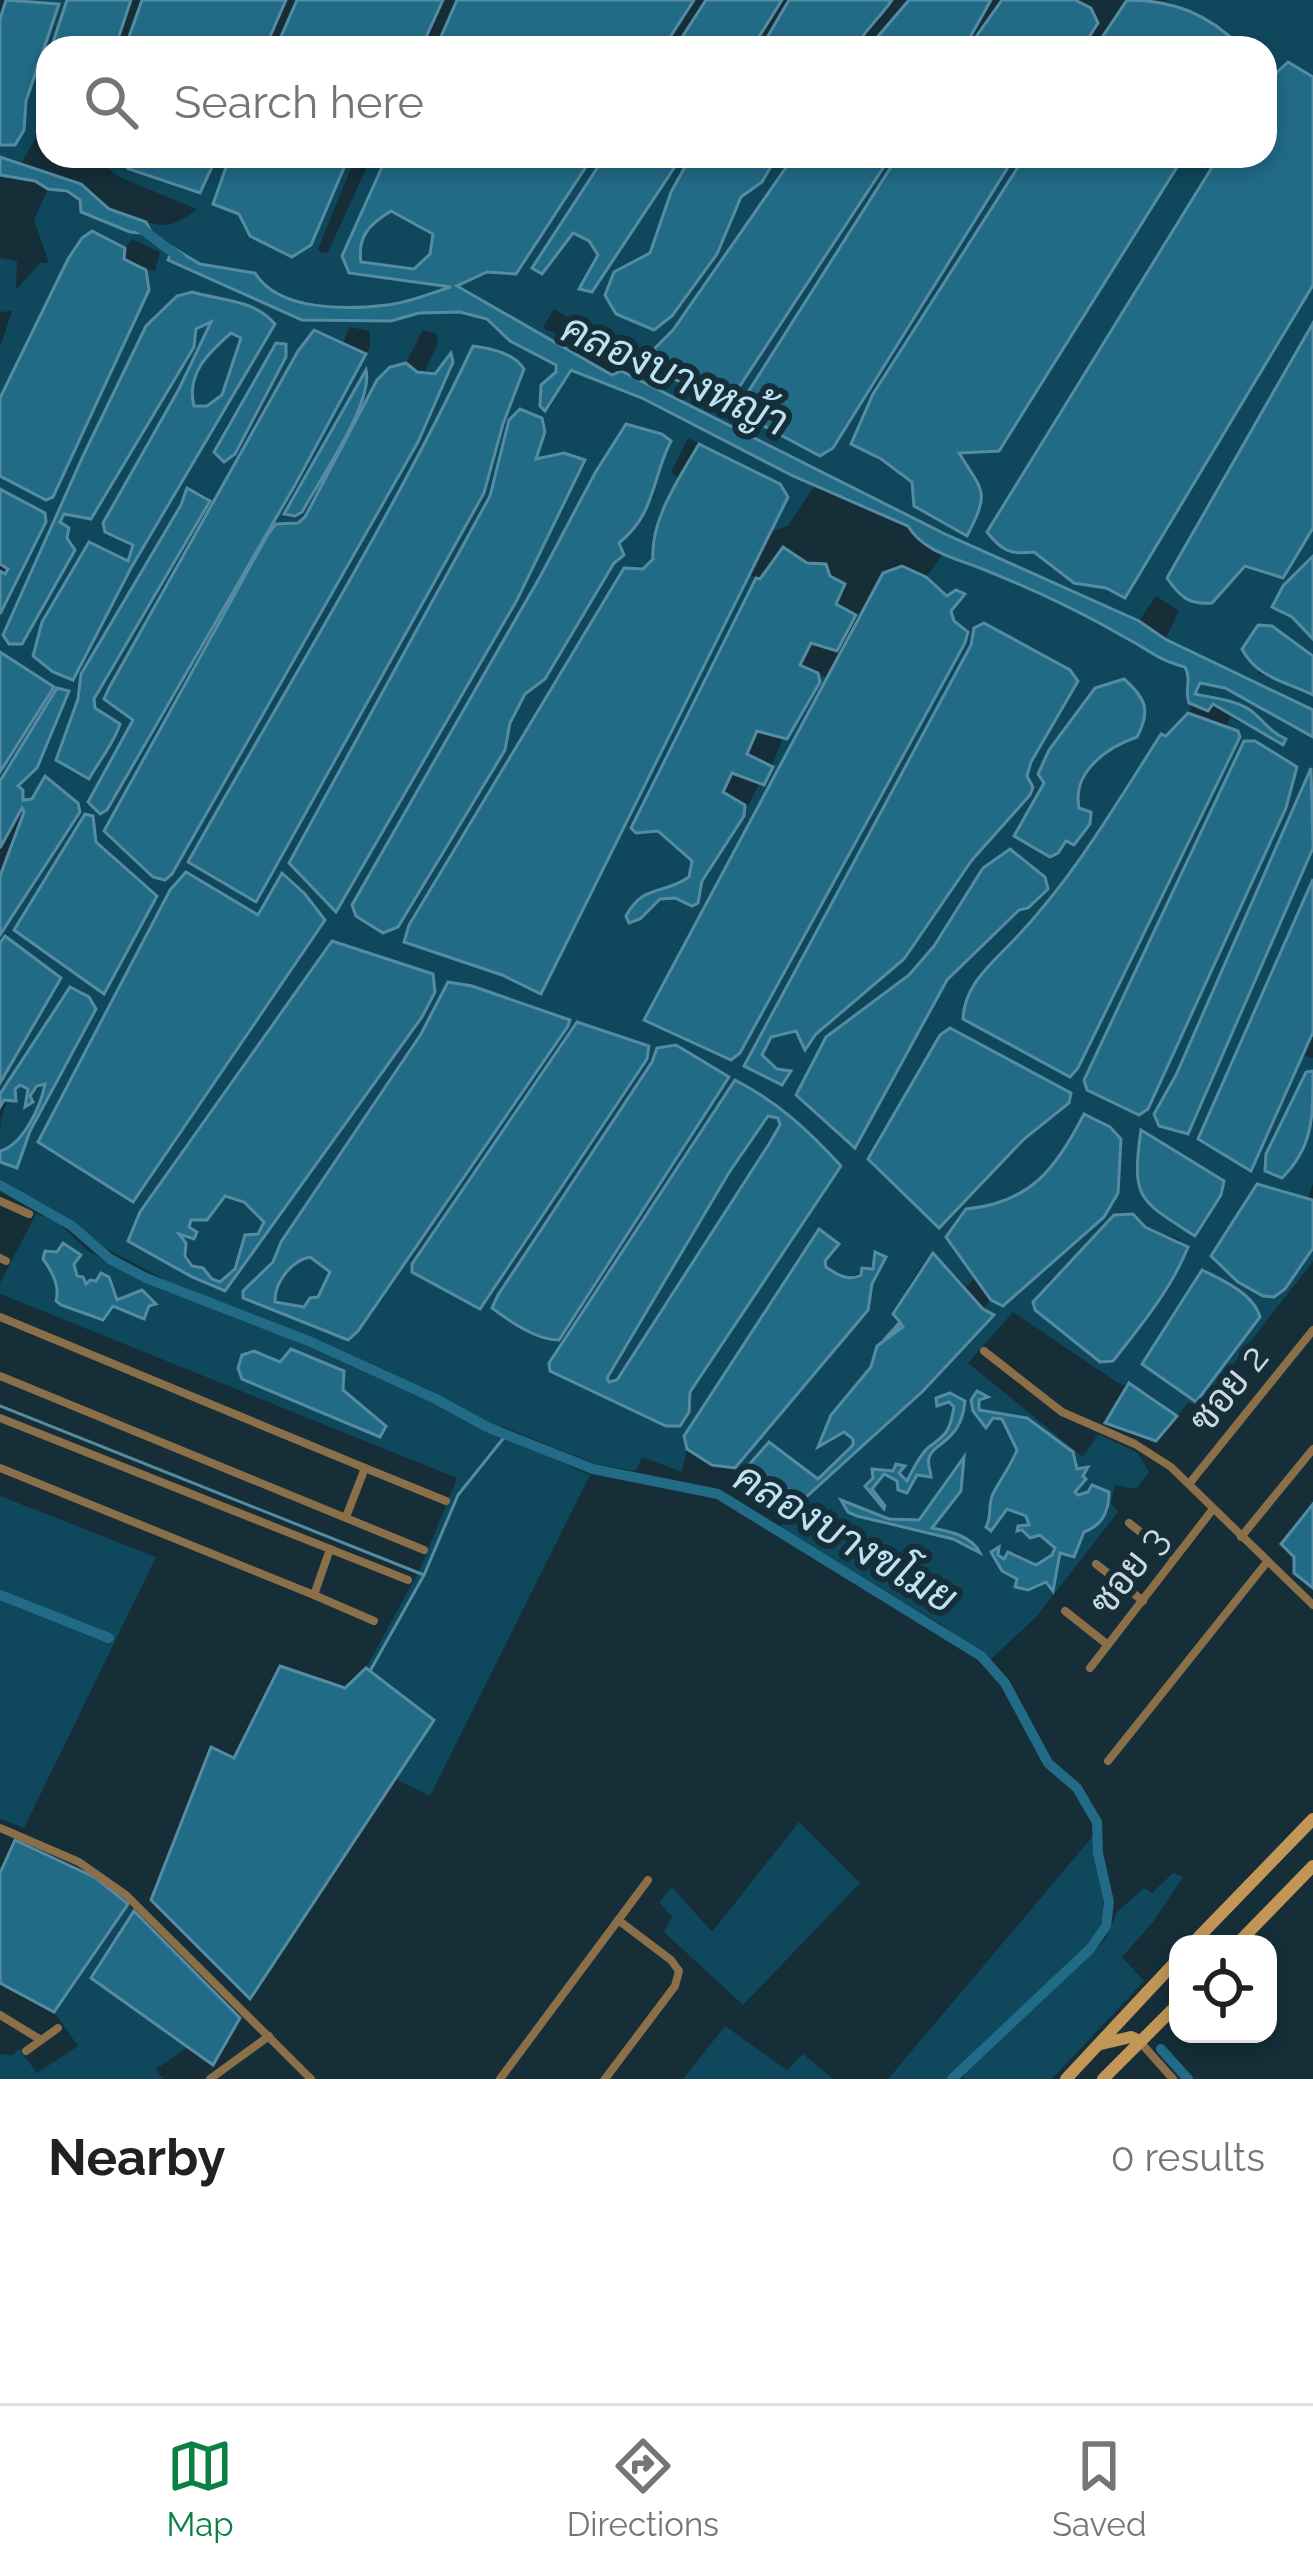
<!DOCTYPE html>
<meta charset="utf-8">
<style>
body{margin:0;font-family:Raleway,Sarabun,sans-serif;background:#f6f6f6;color:#202124}
.controls{position:absolute;right:36px;bottom:36px;display:grid;overflow:hidden;border-radius:24px;box-shadow:0 6px 18px #0003}
.controls button{width:108px;height:108px;display:grid;place-items:center;padding:0;border:0;border-bottom:3px solid #e0e0e0;background:#fff;color:#202124;font:60px sans-serif}
.list{margin:0;padding:0;list-style:none}
h2{display:flex;justify-content:space-between;align-items:center;height:156px;margin:0;padding:0 48px;font-size:51px}
h2 small{font-size:39px;font-weight:400;color:#757577}
.icon{flex:none;width:66px;height:66px;fill:none;stroke:currentColor;stroke-width:2;stroke-linecap:round;stroke-linejoin:round}
.map{position:relative;flex:none;width:1313px;height:2079px;overflow:hidden}
.search{position:absolute;background:#fff;box-shadow:0 6px 18px #0003;left:36px;right:36px;top:36px;height:132px;display:flex;align-items:center;gap:30px;box-sizing:border-box;padding:0 42px;border-radius:36px;color:#757577;font-size:45px}
.sheet{height:324px;background:#fff}
nav{display:flex;justify-content:space-around;align-items:center;box-sizing:border-box;height:168px;border-top:3px solid #e0e0e0;background:#fff;font-size:33px;color:#757577}
nav a{display:grid;justify-items:center;gap:6px}
nav .on{color:#0b8043}
.map>svg:first-child{display:block}
.green{fill:#0f475c;fill-rule:evenodd}
.water{fill:#226b87;stroke:#558ca2;stroke-width:3;fill-rule:evenodd}
.lines{fill:none;stroke-linecap:round;stroke-linejoin:round}
.stream{stroke:#558ca2;stroke-width:3}
.canal{stroke:#226b87;stroke-width:10}
.street{stroke:#8b6f49;stroke-width:8}
.secondary{stroke:#c29656;stroke-width:12}
.labels{text-anchor:middle;stroke-width:12;stroke-linejoin:round;paint-order:stroke}
.street-label{font-size:39px;fill:#cbd9e0;stroke:#152e38}
.water-label{font-size:42px;font-style:italic;fill:#bee2f4;stroke:#152e38}
</style>
<div class="map">
<svg width="1313" height="2079" viewBox="0 0 1313 2079">
<rect width="100%" height="100%" fill="#152e38"/>
<g class="green">
<path d="M17 0H67L48 48 36 123 48 127V138L37 135 22 162 0 156V145H15L24 130 26 101 59 5Z"/>
<path d="M1164 0H1313V77L1288 63 1265 83V48H1242L1224 29Z"/>
<path d="M92 156C119 156 167 186 200 193L217 156H230L218 186 311 244 349 156H356L318 249 322 253 328 252 372 156H387L342 255 349 272 455 286 487 272 517 274 593 156H605L533 268 542 274 573 232 589 241 598 256 580 288 592 292 682 156H691L671 192 650 253 614 272 616 314 654 330 717 254 741 197 762 182 777 156H794L673 330 653 350 669 374 728 404 891 156H898L740 404 744 416 821 455 833 447 1015 156H1025L873 394 852 443 912 482 958 453 999 450 1184 156H1219L987 532 1034 552 1074 582 1106 588 1125 598 1313 285V323L1167 578 1245 566 1283 577 1313 528V556L1292 617 1313 639V656L1271 626 1258 673 1313 695V710L1165 639 1179 611 1156 596 1139 621 1128 619 945 534 632 379 639 361 554 309 543 328 575 342 571 353 455 286C434 292 412 301 390 305 350 311 277 309 255 273L199 264 179 254 169 261 302 320 391 321 419 313 460 312 487 319 510 341 556 365 550 408 571 370 642 398 815 485 788 526 772 531 751 575 756 578 632 827 658 831 692 861 689 877 672 889 648 890 640 919 660 899 675 898 691 906 702 881 744 816 745 805 748 806 760 783 764 784 783 738H787L820 682 818 673 828 678 644 1020 731 1060 740 1053 963 627 953 621 951 611 964 594 948 597 926 577 943 554C1005 578 1068 605 1126 638 1151 651 1156 659 1185 667 1192 681 1186 694 1191 709L1166 737 1160 735 1084 854 1038 915 1078 1068 1239 737 1238 731 1226 727 1230 717 1282 744 1285 739 1214 697 1194 694 1199 683 1225 688 1313 737V769H1309L1176 1075 1154 1114 1160 1126 1189 1134 1313 848V879L1198 1138 1251 1170 1302 1055 1313 1058V1183L1308 1199 1257 1185 1213 1260C1270 1309 1272 1308 1313 1248V1261L1200 1407 1189 1402 1177 1416C1161 1404 1141 1383 1121 1385L1013 1312 968 1363 1083 1457 1098 1434 1138 1453 1149 1472 1136 1489 1115 1485 1111 1504 1118 1512 1037 1616 990 1660 939 1623 779 1528 797 1505 871 1438 869 1433 885 1416 886 1421 923 1391 973 1337 961 1346 953 1344 914 1377 956 1332 961 1323 942 1342 927 1350 908 1374 879 1395 846 1431 881 1386 909 1367 939 1339 966 1303 971 1305 965 1317 975 1309 981 1311 973 1325H980L975 1333 993 1314 983 1309 991 1300 1004 1305 1104 1216 1084 1115C1056 1170 1031 1202 966 1209L946 1237 974 1278 967 1287 933 1253C917 1270 891 1306 903 1327L877 1346 871 1367 838 1410 841 1408 847 1413 840 1426 828 1427 836 1412 822 1431 828 1444 844 1432 853 1439V1445L818 1479C798 1466 761 1461 739 1472L735 1468 868 1310 872 1284 886 1257 875 1253 873 1269C849 1274 851 1284 826 1267L825 1261 833 1254 820 1229 684 1435 687 1449 682 1472 642 1457 636 1471 596 1464 501 1426 509 1440 590 1475 430 1796 395 1779 433 1720 366 1668 420 1569 457 1478 0 1294V1283L36 1214 55 1220 88 1251 167 1292 317 1343 173 1284 101 1246 79 1227 0 1179V1162L17 1168 30 1131 82 1038 70 988 0 1094V1083L61 978 5 936 0 943V935L80 812 45 777 32 799 22 800 18 786 37 768 56 688 0 781V772L53 687 0 652V614L46 522 45 513 0 489V476L46 500 53 497 149 291 146 270 155 271 160 252 132 239 125 248 92 231 82 238 68 259 0 398V347L12 311 0 312V258L17 261 16 290 40 263H49L34 220 48 189C80 193 78 208 101 220 116 228 134 233 151 233L146 222C169 228 178 224 197 209L119 177ZM192 292 240 301 275 325 131 568 72 680 53 672 33 657 41 622 89 543 128 561 132 555 145 445 179 389 212 321 196 329C187 391 105 465 64 513L60 522 69 546 75 550 28 579 146 326 177 296ZM349 327 370 331V346L353 381 107 810 100 814 134 720 105 699 298 351 314 330 344 342ZM423 330 437 334 438 343 425 371 436 374 453 362 418 442 172 874 165 880 153 877 104 832 277 524 298 523 305 517 391 367 406 363ZM276 344H285L263 405 235 454 223 432ZM472 346C490 348 514 353 524 369L510 409 257 901 189 862C284 690 389 523 472 346ZM365 371 356 413 302 511 295 516 284 513ZM509 420 545 432 535 460 564 453 585 461 517 600 335 911 490 496ZM688 438 780 484 787 498 542 993 502 975 405 942 409 925 624 568 643 569 653 559 652 541 679 478 671 473ZM671 442 656 471 654 496 619 543 624 555 614 563 545 679 525 694 382 932 356 917 352 905 541 575 595 472ZM187 488 205 495 210 502 94 700 95 708 110 716 103 756 88 779 57 760 78 699 81 674 181 505ZM974 628 1070 670 1078 681 1031 762 1027 776 1030 795 972 860 904 959 815 1034 806 1049 797 1031 771 1036 762 1055 777 1069 782 1084 745 1065 971 644ZM1095 688 1137 737C1051 766 1096 833 1050 857L1014 836 1045 783 1049 750ZM1244 741H1255L1297 767 1286 808 1148 1109ZM85 814 96 842 157 896 104 994 14 930ZM983 868 1028 908 1019 910 947 980 854 1147 796 1095 826 1037 909 975 934 946ZM282 874 305 894 325 920 133 1202 258 915ZM332 941 433 974 435 992 422 1017 225 1291 128 1240 140 1211ZM448 982 472 986 570 1020 568 1026 358 1331 348 1339 244 1291 273 1262 281 1242 421 1034ZM577 1023 649 1046 647 1059 481 1309 566 1042ZM949 1028 1071 1093 1068 1103 1024 1139 940 1227 914 1201 940 1035ZM657 1048 729 1078 559 1339 498 1295 652 1062ZM735 1081C779 1103 808 1130 841 1166L666 1426 551 1371 549 1363ZM1132 1214 1145 1227 1180 1240 1181 1265 1113 1361 1046 1283ZM62 1244 80 1256 73 1264 76 1276 87 1286 95 1282 110 1287 117 1300 128 1298 143 1318 113 1305 103 1320C71 1306 47 1286 50 1250L57 1252ZM1208 1272C1227 1284 1255 1294 1260 1317L1195 1401ZM280 1363 342 1379V1390L380 1419V1436L243 1379ZM977 1391 978 1410 1027 1418 1074 1462 1085 1479 1075 1492 1079 1495 1109 1492V1511L1084 1531 1074 1556 1060 1553 1052 1585 1046 1582 1020 1590 1015 1587 1017 1579 991 1553 998 1548V1555L1005 1559 1015 1552 1036 1565 1052 1555 1055 1548 1051 1541 1022 1530 1029 1526 1026 1515 1021 1517 1006 1509 991 1530 992 1495 1004 1481 1017 1450 1002 1419 973 1411ZM964 1459 961 1491 932 1529 948 1530 976 1544 881 1524 844 1502 889 1519 919 1521Z"/>
<path d="M391 211 433 234 430 254 414 269 362 262 359 245 372 222Z"/>
<path d="M232 332 241 338 222 395 207 406H194C187 373 208 353 232 332Z"/>
<path d="M45 1083C42 1105 22 1145 0 1151 0 1119 0 1107 20 1085L29 1089 30 1096Z"/>
<path d="M768 1115 779 1118 780 1125 769 1144 617 1380 609 1382 607 1378 730 1171Z"/>
<path d="M225 1196 244 1202 264 1222 235 1269 221 1282 193 1266 177 1232 194 1238 189 1227 191 1219 207 1220Z"/>
<path d="M310 1257 331 1272 318 1298 305 1307 275 1301C275 1283 291 1261 310 1257Z"/>
<path d="M0 1496 156 1557 24 1828 0 1819Z"/>
<path d="M799 1822 860 1883 743 2005 664 1932 672 1917 659 1902 672 1887 712 1932Z"/>
<path d="M1093 1836C1097 1878 1116 1907 1090 1944L946 2079H888Z"/>
<path d="M1173 1873 1183 1877 1153 1922 1122 1957 1144 1981 1052 2079H965L961 2075 1105 1940 1117 1912 1144 1888 1152 1893Z"/>
<path d="M128 1904 134 1911 91 1978 188 2047 156 2069 163 2079H0V2054L13 2055 19 2049 37 2073 78 2046 54 2012Z"/>
<path d="M725 2026 787 2070 803 2054 833 2079H683Z"/>
</g>
<g class="water">
<path d="M6 0 59 4 26 101 24 130 15 145H0V19Z"/>
<path d="M67 0H131L115 48H51Z"/>
<path d="M142 0H286L265 48H125Z"/>
<path d="M297 0H443L421 48H276Z"/>
<path d="M457 0H694L663 48H436Z"/>
<path d="M706 0H782L752 48H675Z"/>
<path d="M789 0H892C880 18 867 27 855 48H761Z"/>
<path d="M909 0H991L964 48H868Z"/>
<path d="M1002 0H1075L1091 8 1098 23 1082 48H968Z"/>
<path d="M1127 0C1173 0 1209 14 1242 48H1095Z"/>
<path d="M1288 62 1313 77V285L1125 598 1106 588 1074 583 1034 552C1010 555 1002 551 987 532L1219 156H1265V83Z"/>
<path d="M110 156H217L200 193 129 169Z"/>
<path d="M230 156H349L311 245 292 257 250 236 239 214 213 204Z"/>
<path d="M387 156H593L516 274 487 272 457 286 612 375 621 371 945 534 1139 621 1165 639 1313 710V737L1225 688 1200 683 1195 694C1213 698 1239 700 1254 713 1265 723 1271 732 1286 739L1283 745 1213 704 1208 711 1189 703C1184 690 1192 680 1185 667 1156 659 1151 651 1126 638 1080 611 1030 588 980 568 954 558 923 551 908 526L793 476 642 398 571 370 545 411 540 406 541 385 556 372V365L510 341 487 319 460 312 419 313 391 321 302 320 168 260 173 248 200 264 255 273C278 311 346 310 387 305 408 303 431 293 451 287L349 273 342 256ZM391 211 433 234 430 254 414 269 361 262C357 236 370 224 391 211Z"/>
<path d="M605 156H682L592 292 579 289 598 255 589 241 573 233 542 274 532 268Z"/>
<path d="M691 156H777L762 182 741 197 717 254 672 316 654 330 616 314 605 295 614 272 650 253 671 192Z"/>
<path d="M794 156H891L728 404 711 407 698 388 654 372 653 350 673 330Z"/>
<path d="M898 156H1015L833 448 820 456 736 411Z"/>
<path d="M1025 156H1184L999 451 959 453C984 493 990 491 967 536L914 506 912 482 881 459 851 444 873 394Z"/>
<path d="M0 157 81 184 109 209 146 222 152 234 130 232 81 212 80 200 67 191 48 189 35 181 0 175Z"/>
<path d="M92 231 125 248 124 259 146 270 149 290 53 497 46 500 0 476V398L68 259 82 238Z"/>
<path d="M192 292C223 301 253 299 275 324L131 568 73 680 53 672 33 656 42 622 89 542 128 561 133 545 105 532 103 523 179 389 211 322 196 329 194 347 91 519 64 514 60 522 69 528 67 538 75 550 22 644H9L3 635 83 456 146 326 177 296ZM231 333 241 338 222 395 207 406H194C186 374 208 353 231 333Z"/>
<path d="M1313 323V528L1283 578 1245 566 1212 603C1189 605 1180 597 1167 578Z"/>
<path d="M314 330 366 354 295 485 107 810 100 814 88 802 133 720 104 699 109 688 298 351Z"/>
<path d="M276 343 286 344V357L235 454 224 462 214 452Z"/>
<path d="M473 346C490 348 514 353 524 369L503 424 484 493 256 902 188 862C284 691 389 523 473 346Z"/>
<path d="M451 353 453 362 418 442 172 874 165 880 153 877 104 831 268 534 276 524 298 523 305 517 377 380 390 367 406 363 417 372 435 374Z"/>
<path d="M366 370C374 402 319 481 302 512L295 516 284 514Z"/>
<path d="M520 409 542 418 545 432 536 459 564 453 585 460 517 600 336 912 289 863 490 496 509 420Z"/>
<path d="M626 424 662 434 671 441C651 480 656 513 619 543L624 555 614 563 545 679 525 694 510 723 505 750 398 927 383 933 356 916 352 905 541 575 595 473Z"/>
<path d="M699 444 780 484 788 497 541 994 502 975 404 942 409 925 624 568 643 569 653 559C650 520 680 477 699 444Z"/>
<path d="M187 488 210 501 94 699 95 708 120 724C114 743 99 761 89 779L56 760 78 699 81 674 181 505Z"/>
<path d="M0 489 45 513 46 522 0 614V571L5 574 8 569 0 564Z"/>
<path d="M783 547 807 563 826 564 830 576 845 584 836 604 856 615 837 651 811 643 800 665 818 673 820 682 787 739 757 731 747 754 773 767 764 785 732 773 723 792 745 805 744 816 702 881 698 903 692 906 675 898 660 899 640 919 629 923 626 916C643 884 663 895 689 877L692 861 658 831 636 833 631 828 756 578 760 579Z"/>
<path d="M1313 556V639L1292 617 1272 607 1283 586Z"/>
<path d="M902 566 926 577 947 596 956 590 965 594 951 611 954 621 968 632 965 643 740 1053 731 1060 644 1020 883 573Z"/>
<path d="M984 623 1070 670 1078 681 1031 762 1027 776 1033 787 1030 795 972 860 904 959 816 1034 805 1050 796 1031 771 1037 762 1055 777 1069 791 1071 782 1085 744 1066 971 645 974 628Z"/>
<path d="M1258 625 1272 626 1313 656V695C1285 681 1257 678 1242 649Z"/>
<path d="M0 652 54 687 0 772Z"/>
<path d="M1124 679C1146 698 1151 711 1137 737 1107 747 1072 772 1079 808L1091 812 1090 824 1074 845 1066 841 1058 853 1050 857 1014 836 1044 783 1038 774 1049 750 1095 688Z"/>
<path d="M57 688 69 691 37 768 18 786 23 790V800L32 799 45 776 78 803 80 812 0 935V876L24 812 22 808 0 848V781Z"/>
<path d="M1188 713 1238 731 1240 737 1078 1068 1070 1077 963 1019C964 986 990 965 1012 942 1072 880 1115 806 1161 734L1166 736Z"/>
<path d="M1244 741H1255L1297 767 1286 808 1148 1109 1139 1115 1087 1090 1084 1080Z"/>
<path d="M1311 768 1313 848 1188 1134 1159 1126 1154 1114 1176 1075Z"/>
<path d="M85 814 93 816 96 842 157 896 104 994 14 930Z"/>
<path d="M1010 849 1045 877 1048 889 1028 908 1019 910 947 980 855 1148 796 1095 826 1037 909 975 934 946 983 868Z"/>
<path d="M186 872 258 915 282 873 305 894 325 920 133 1202 38 1142 170 890Z"/>
<path d="M1313 879V1032L1251 1171 1198 1139Z"/>
<path d="M5 936 61 978 0 1083V943Z"/>
<path d="M332 941 433 974 435 992 422 1017 225 1291 192 1277 128 1241 140 1212ZM225 1196 244 1202 264 1222 258 1234 245 1235 235 1269 220 1282 212 1279 203 1268 192 1266 185 1256 186 1243 179 1234 194 1239 197 1232 189 1227 191 1220H207Z"/>
<path d="M448 982 472 986 570 1020 568 1026 358 1331 348 1340 243 1298V1291L273 1262 281 1242 421 1034ZM310 1257 330 1272 318 1297 310 1298 304 1307 275 1302C274 1283 291 1261 310 1257Z"/>
<path d="M70 987 89 997 96 1009 30 1131 17 1168 0 1162V1151C23 1145 41 1106 45 1084L37 1086 30 1096 33 1102 25 1107 28 1089 20 1085 15 1089 16 1101 4 1100 0 1107V1094Z"/>
<path d="M577 1022 649 1046 647 1059 480 1309 412 1272V1264Z"/>
<path d="M950 1028 1071 1093 1069 1103 1024 1139 939 1228 868 1159 940 1035Z"/>
<path d="M676 1045 729 1077 559 1340C536 1340 511 1322 492 1308L498 1295 652 1062 657 1048Z"/>
<path d="M1313 1071C1313 1119 1313 1147 1282 1178L1265 1171 1266 1154 1306 1072Z"/>
<path d="M735 1080C779 1103 808 1130 841 1166L690 1392 689 1412 680 1426H666L550 1371 549 1363ZM768 1116 778 1118 780 1125 769 1144 617 1380 609 1382 607 1378 730 1171Z"/>
<path d="M1084 1114 1110 1127 1121 1139 1118 1193 1104 1217 1003 1306 991 1300 946 1237 966 1209C1030 1203 1056 1169 1084 1114Z"/>
<path d="M1141 1130 1224 1181 1221 1195 1195 1236C1139 1200 1131 1200 1141 1130Z"/>
<path d="M1257 1184 1313 1200V1248L1285 1289 1274 1297 1263 1296 1238 1282 1211 1256Z"/>
<path d="M1133 1214 1145 1227 1188 1247C1172 1288 1140 1327 1113 1361L1100 1362 1035 1310 1033 1302 1114 1215Z"/>
<path d="M819 1229 839 1244 825 1261 826 1267C836 1274 848 1282 861 1275L862 1268 873 1269 875 1252 886 1257 872 1284 868 1310 735 1468 712 1465 687 1449 684 1436Z"/>
<path d="M63 1243 81 1255 74 1264 77 1276 83 1277 86 1284 90 1280 96 1281 101 1273 109 1277 117 1300 142 1290 156 1304 149 1306 144 1319 113 1306 103 1320 61 1305 56 1301C60 1287 52 1271 43 1259L45 1251 57 1252Z"/>
<path d="M933 1253 983 1309 994 1315 923 1391 805 1498 746 1468 769 1442 818 1479 853 1445V1439L844 1432 818 1447 831 1415 871 1367 877 1346 903 1327 901 1324 883 1341 900 1322 893 1314Z"/>
<path d="M1202 1270C1223 1280 1254 1294 1260 1317L1196 1402 1142 1364Z"/>
<path d="M291 1349 344 1371 343 1390 386 1426 380 1437 242 1379 238 1368 242 1355 254 1351 280 1362Z"/>
<path d="M1129 1383 1177 1416 1156 1441 1105 1423Z"/>
<path d="M977 1391 988 1397 979 1400V1410L1027 1418 1073 1452 1077 1469 1088 1467 1083 1476 1086 1479 1075 1492 1078 1495 1088 1492 1092 1485 1109 1492C1109 1511 1103 1525 1084 1532L1074 1557 1060 1553 1053 1591 1046 1582 1028 1590 1015 1587 1017 1579 1002 1571 991 1552 999 1547 998 1555 1004 1559 1008 1552 1036 1565 1052 1555 1055 1548 1040 1535 1030 1538 1022 1530 1017 1531 1018 1526 1029 1525 1026 1516 1007 1509 991 1531 986 1527C992 1515 988 1508 992 1496 996 1486 1011 1466 1017 1450L1002 1419 993 1418 986 1428 973 1411 971 1400Z"/>
<path d="M950 1393 965 1401C961 1443 933 1442 929 1458 927 1464 931 1471 931 1477L917 1475 907 1493 898 1490 897 1481 884 1474 872 1489 885 1506 884 1509 865 1486 873 1478 872 1469 893 1471 896 1464 905 1466 899 1473 907 1481C912 1471 920 1454 929 1447 947 1434 950 1431 954 1407L949 1402 937 1406 936 1398Z"/>
<path d="M964 1457 961 1491 932 1528C949 1531 972 1536 980 1553L953 1539 857 1516 848 1512 841 1500 889 1519 919 1520Z"/>
<path d="M1313 1504V1588L1294 1573V1557L1281 1544Z"/>
<path d="M280 1666 345 1688 366 1668 434 1720 250 1999 151 1900 211 1747 234 1758Z"/>
<path d="M15 1840 96 1878 128 1904 54 2012 0 1983V1873Z"/>
<path d="M134 1911 240 2018 213 2065 91 1978Z"/>
</g>
<g class="lines">
<g class="stream">
<path d="M0 1406 424 1575"/>
<path d="M370 1671 424 1575 458 1495 506 1435"/>
</g>
<g class="canal">
<path d="M138 226 180 258"/>
<path d="M0 1185 72 1226 110 1259 146 1278 311 1342 436 1399 487 1427 593 1469 718 1494 981 1656 1005 1683 1048 1763 1077 1788 1097 1822 1098 1853 1109 1902 1106 1926 1090 1949 952 2079"/>
<path d="M0 1595 109 1638"/>
<path d="M1161 2049 1188 2079"/>
</g>
<g class="street">
<path d="M0 1201 29 1214"/>
<path d="M0 1258 6 1261"/>
<path d="M0 1317 365 1468 346 1517"/>
<path d="M984 1351 1062 1412 1135 1444 1171 1467 1313 1605"/>
<path d="M0 1376 424 1550"/>
<path d="M0 1418 408 1580"/>
<path d="M0 1468 314 1595 330 1549"/>
<path d="M365 1468 446 1501"/>
<path d="M1189 1484 1313 1330"/>
<path d="M1129 1523 1174 1558"/>
<path d="M1241 1537 1313 1449"/>
<path d="M1096 1564 1143 1601"/>
<path d="M314 1595 374 1621"/>
<path d="M1065 1611 1108 1645"/>
<path d="M1090 1668 1213 1509"/>
<path d="M1108 1761 1267 1562"/>
<path d="M0 1828 79 1862 126 1895 311 2079"/>
<path d="M0 2015 41 2040"/>
<path d="M1141 2043 1173 2079"/>
<path d="M26 2051 58 2028"/>
<path d="M210 2079 269 2036"/>
<path d="M500 2079 648 1880"/>
<path d="M605 2079 675 1986 679 1971 671 1960 618 1920"/>
</g>
<g class="secondary">
<path d="M1192 1944 1313 1819"/>
<path d="M1237 1944 1313 1866"/>
<path d="M1101 2044 1131 2037 1140 2041"/>
<path d="M1066 2079 1178 1959"/>
<path d="M1103 2079 1178 2004"/>
</g>
</g>
<g class="labels">
<g class="street-label">
<text transform="translate(1228 1388) rotate(-51)" y="14">ซอย 2</text>
<text transform="translate(1128 1570) rotate(-52)" y="14">ซอย 3</text>
</g>
<g class="water-label">
<text transform="translate(675 374) rotate(24)" y="15">คลองบางหญ้า</text>
<text transform="translate(846 1537) rotate(31)" y="15">คลองบางขโมย</text>
</g>
</g>
</svg>
<div class="controls">
<button><svg class="icon" aria-label="locate" viewBox="0 0 24 24"><circle cx="12" cy="12" r="6"/><path d="M12 2v4M12 18v4M2 12h4M18 12h4"/></svg></button>
</div>
<div class="search"><svg class="icon" aria-label="search" viewBox="0 0 24 24"><circle cx="10" cy="10" r="6"/><path d="M15 15l6 6"/></svg>Search here</div>
</div>
<section class="sheet">
<h2>Nearby<small>0 results</small></h2>
<ul class="list">
</ul>
</section>
<nav>
<a class="on"><svg class="icon" aria-label="map" viewBox="0 0 24 24"><path d="M3 6l6-2 6 2 6-2v14l-6 2-6-2-6 2zM9 4v14M15 6v14"/></svg>Map</a>
<a><svg class="icon" aria-label="directions" viewBox="0 0 24 24"><path d="M12 3l9 9-9 9-9-9zM9 14v-3h6M13 9l2 2-2 2"/></svg>Directions</a>
<a><svg class="icon" aria-label="saved" viewBox="0 0 24 24"><path d="M7 4h10v16l-5-4-5 4z"/></svg>Saved</a>
</nav>
